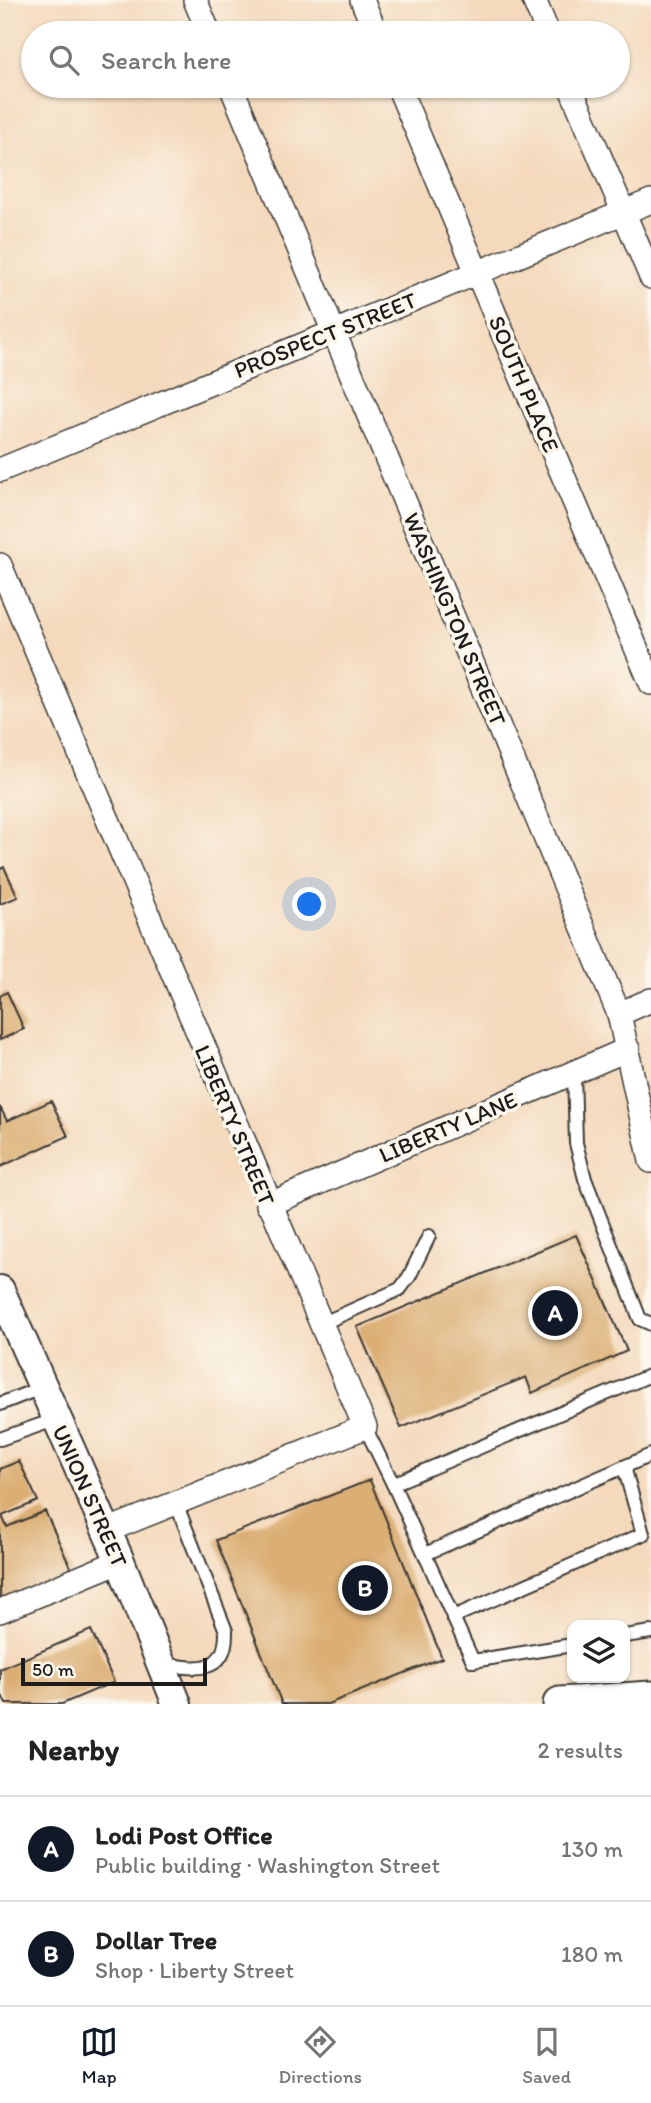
<!DOCTYPE html>
<meta charset="utf-8">
<style>
body{margin:0;font-family:Itim,sans-serif;background:#f2f2f2;color:#222}
.controls{position:absolute;right:21px;bottom:21px;display:grid;overflow:hidden;border-radius:14px;box-shadow:0 2px 5px #0004}
.controls button{width:63px;height:63px;display:grid;place-items:center;padding:0;border:0;border-bottom:2px solid #e0e0e0;background:#fff;color:#222;font:35px sans-serif}
.scale{position:absolute;left:21px;bottom:18px;width:186px;box-sizing:border-box;padding-left:7px;border:4px solid #1c1c1c;border-top:0;font-size:19px;line-height:24px;white-space:nowrap;color:#1c1c1c;-webkit-text-stroke:5px #fbf7ec;paint-order:stroke}
.you{position:absolute;left:310px;top:905px;width:24px;height:24px;margin:-18px;border:5px solid #fff;border-radius:50%;background:#1a73e8;box-shadow:0 0 0 10px #1a73e833}
.badge{display:grid;place-items:center;width:46px;height:46px;border-radius:50%;background:#111827;color:#fff;font-size:23px;font-weight:700}
.pin{position:absolute;translate:-50% -50%;border:4px solid #fff;box-shadow:0 2px 7px #0006}
.list{margin:0;padding:0;list-style:none}
h2{display:flex;justify-content:space-between;align-items:center;height:91px;margin:0;padding:0 28px;font-size:30px}
h2 small{font-size:23px;font-weight:400;color:#767676}
.list li{display:grid;grid-template-columns:46px 1fr auto;gap:21px;align-items:center;box-sizing:border-box;height:105px;padding:0 28px;border-top:2px solid #e0e0e0}
.list b{display:block;font-size:26px;white-space:nowrap}
.list p{margin:0;font-size:23px;white-space:nowrap;color:#767676}
.list em{font-size:23px;font-style:normal;color:#767676}
.icon{flex:none;width:38px;height:38px;fill:none;stroke:currentColor;stroke-width:2;stroke-linecap:round;stroke-linejoin:round}
.map{position:relative;flex:none;width:651px;height:1704px;overflow:hidden}
.search{position:absolute;background:#fff;box-shadow:0 2px 5px #0004;left:21px;right:21px;top:21px;height:77px;display:flex;align-items:center;gap:18px;box-sizing:border-box;padding:0 24px;border-radius:38px;color:#767676;font-size:26px}
.sheet{height:301px;background:#fff}
nav{display:flex;justify-content:space-around;align-items:center;box-sizing:border-box;height:98px;border-top:2px solid #e0e0e0;background:#fff;font-size:19px;color:#767676}
nav a{display:grid;justify-items:center;gap:4px}
nav .on{color:#111827}
.map>svg:first-child{display:block}
.building{fill:#dbae73}
.lines{fill:none;stroke-linecap:round;stroke-linejoin:round}
.service-casing{stroke:#3c3834;stroke-width:16}
.minor-casing{stroke:#3c3834;stroke-width:26}
.tertiary-casing{stroke:#3c3834;stroke-width:32}
.secondary-casing{stroke:#3c3834;stroke-width:37}
.service{stroke:#fff;stroke-width:12}
.minor{stroke:#fff;stroke-width:23}
.tertiary{stroke:#fff;stroke-width:28}
.secondary{stroke:#fff;stroke-width:33}
.labels{text-anchor:middle;stroke-width:7;stroke-linejoin:round;paint-order:stroke}
.street-label{font-size:23px;fill:#1c1c1c;stroke:#fbf7ec}
</style>
<div class="map">
<svg width="651" height="1704" viewBox="0 0 651 1704">
<rect width="100%" height="100%" fill="#fbf7ec"/>
<filter id="ink" filterUnits="userSpaceOnUse"><feTurbulence type="fractalNoise" baseFrequency=".0143" numOctaves="2"/><feDisplacementMap in="SourceGraphic" scale="14" xChannelSelector="R" yChannelSelector="G"/><feConvolveMatrix kernelMatrix="1 2 1 2 8 2 1 2 1" color-interpolation-filters="sRGB"/></filter>
<filter id="wash" filterUnits="userSpaceOnUse"><feTurbulence type="fractalNoise" baseFrequency=".00686" numOctaves="4" result="noise"/><feDisplacementMap in="SourceGraphic" scale="28" xChannelSelector="R" yChannelSelector="G"/><feGaussianBlur stdDeviation="1.57" result="paint"/><feColorMatrix in="noise" values="0 0 0 0 0 0 0 0 0 0 0 0 0 0 0 0 0 1.4 0 .05"/><feComposite in="paint" operator="in"/></filter>
<g filter="url(#wash)">
<rect width="100%" height="100%" fill="#f4d9bc"/>
<g id="blocks">
<g class="building">
<path d="M4 867 18 897 0 904V869Z"/>
<path d="M7 992 24 1029 0 1040V996Z"/>
<path d="M51 1101 68 1136 0 1167V1107L7 1121Z"/>
<path d="M576 1235 627 1351 532 1393 526 1377 401 1428 357 1327Z"/>
<path d="M19 1461 38 1501 2 1516 7 1527 45 1511 73 1573 0 1606V1469Z"/>
<path d="M370 1480 442 1658 328 1704H282L216 1540Z"/>
<path d="M91 1630 114 1682 62 1704H6L0 1691V1669Z"/>
</g>
</g>
</g>
<g filter="url(#ink)">
<use href="#blocks" fill-opacity="0" stroke="#3c3834" stroke-width="2"/>
<g class="lines">
<defs>
<g id="service">
<path d="M574 1073 576 1143 585 1179 640 1319 651 1324"/>
<path d="M321 1324 400 1289 409 1277 429 1236"/>
<path d="M0 1404 43 1387"/>
<path d="M365 1427 393 1484 651 1375"/>
<path d="M0 1439 57 1419"/>
<path d="M393 1484 473 1661 572 1645"/>
<path d="M425 1554 651 1455"/>
<path d="M453 1617 643 1534 624 1467"/>
<path d="M625 1636 651 1632"/>
<path d="M162 1663C194 1670 227 1675 226 1631L176 1503"/>
</g>
<g id="minor">
<path d="M195 0 209 33"/>
<path d="M362 0 376 33"/>
<path d="M534 0 548 33"/>
<path d="M231 86 619 1014 651 1161"/>
<path d="M398 86 651 683"/>
<path d="M570 86 651 277"/>
<path d="M0 470 651 201"/>
<path d="M0 565 365 1427 106 1531"/>
<path d="M619 1014 651 1000"/>
<path d="M268 1205 628 1049"/>
<path d="M0 1611 120 1561"/>
</g>
<path id="tertiary" d="M0 1290 120 1561 177 1704"/>
<path id="secondary" d="M560 1704 651 1698"/>
</defs>
<use href="#service" class="service-casing"/>
<use href="#minor" class="minor-casing"/>
<use href="#tertiary" class="tertiary-casing"/>
<use href="#secondary" class="secondary-casing"/>
<use href="#service" class="service"/>
<use href="#minor" class="minor"/>
<use href="#tertiary" class="tertiary"/>
<use href="#secondary" class="secondary"/>
</g>
</g>
<g class="labels">
<g class="street-label">
<text transform="translate(325 335) rotate(-22)" y="8">PROSPECT STREET</text>
<text transform="translate(524 384) rotate(67)" y="8">SOUTH PLACE</text>
<text transform="translate(455 619) rotate(67)" y="8">WASHINGTON STREET</text>
<text transform="translate(235 1125) rotate(67)" y="8">LIBERTY STREET</text>
<text transform="translate(448 1127) rotate(-23)" y="8">LIBERTY LANE</text>
<text transform="translate(90 1496) rotate(66)" y="8">UNION STREET</text>
</g>
</g>
</svg>
<div class="controls">
<button><svg class="icon" aria-label="layers" viewBox="0 0 24 24"><path d="M12 4l9 5-9 5-9-5zM3 14l9 5 9-5"/></svg></button>
</div>
<div class="scale">50 m</div>
<div class="you"></div>
<div class="pin badge" style="left:555px;top:1313px">A</div>
<div class="pin badge" style="left:365px;top:1588px">B</div>
<div class="search"><svg class="icon" aria-label="search" viewBox="0 0 24 24"><circle cx="10" cy="10" r="6"/><path d="M15 15l6 6"/></svg>Search here</div>
</div>
<section class="sheet">
<h2>Nearby<small>2 results</small></h2>
<ul class="list">
<li><span class="badge">A</span><div><b>Lodi Post Office</b><p>Public building · Washington Street</p></div><em>130 m</em></li>
<li><span class="badge">B</span><div><b>Dollar Tree</b><p>Shop · Liberty Street</p></div><em>180 m</em></li>
</ul>
</section>
<nav>
<a class="on"><svg class="icon" aria-label="map" viewBox="0 0 24 24"><path d="M3 6l6-2 6 2 6-2v14l-6 2-6-2-6 2zM9 4v14M15 6v14"/></svg>Map</a>
<a><svg class="icon" aria-label="directions" viewBox="0 0 24 24"><path d="M12 3l9 9-9 9-9-9zM9 14v-3h6M13 9l2 2-2 2"/></svg>Directions</a>
<a><svg class="icon" aria-label="saved" viewBox="0 0 24 24"><path d="M7 4h10v16l-5-4-5 4z"/></svg>Saved</a>
</nav>
